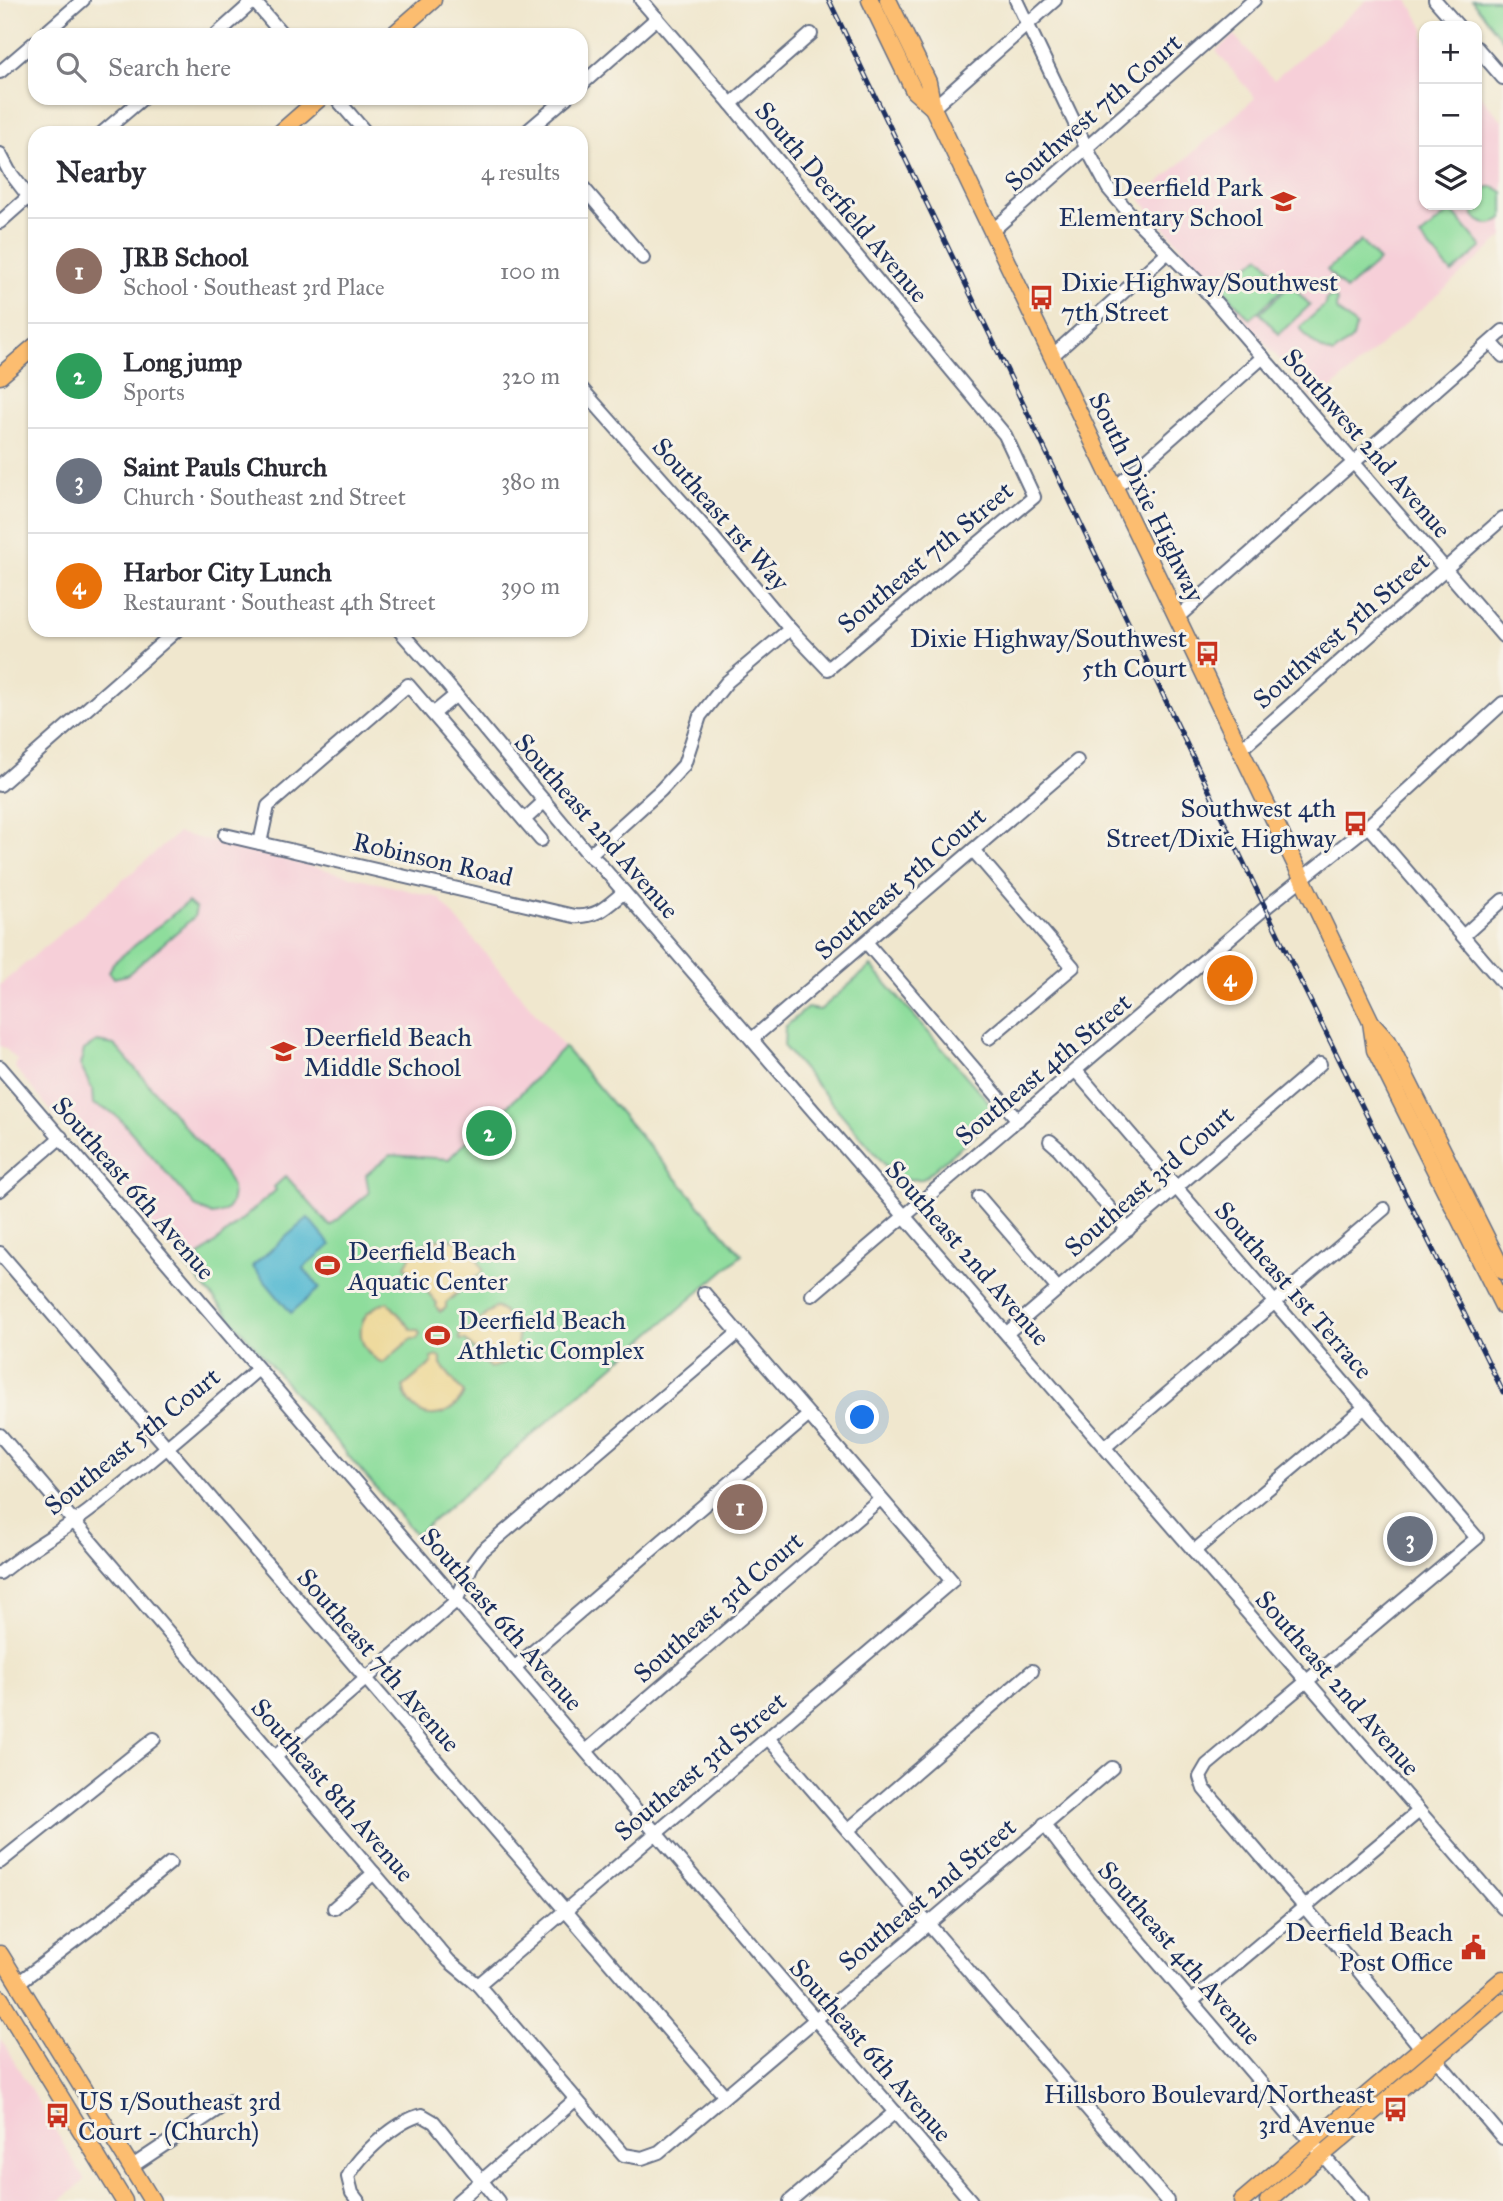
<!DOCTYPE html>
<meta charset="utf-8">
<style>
body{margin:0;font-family:"IM FELL Great Primer",serif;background:#f7f7f7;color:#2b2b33}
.controls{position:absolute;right:21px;top:21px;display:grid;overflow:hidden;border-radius:14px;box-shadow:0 2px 5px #0004}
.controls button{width:63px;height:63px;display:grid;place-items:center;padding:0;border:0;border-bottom:2px solid #e1e1e2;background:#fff;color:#2b2b33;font:35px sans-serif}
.you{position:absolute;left:863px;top:1418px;width:24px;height:24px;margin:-18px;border:5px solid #fff;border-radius:50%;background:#1a73e8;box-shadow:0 0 0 10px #1a73e833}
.badge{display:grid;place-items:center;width:46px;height:46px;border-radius:50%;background:#2563eb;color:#fff;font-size:23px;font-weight:700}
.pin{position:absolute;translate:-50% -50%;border:4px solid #fff;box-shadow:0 2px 7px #0006}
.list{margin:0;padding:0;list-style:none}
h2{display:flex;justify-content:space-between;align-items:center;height:91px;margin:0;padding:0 28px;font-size:30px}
h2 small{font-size:23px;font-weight:400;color:#7c7c81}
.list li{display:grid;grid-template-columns:46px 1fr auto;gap:21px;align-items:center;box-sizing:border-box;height:105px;padding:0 28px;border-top:2px solid #e1e1e2}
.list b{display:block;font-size:26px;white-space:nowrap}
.list p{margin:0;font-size:23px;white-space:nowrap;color:#7c7c81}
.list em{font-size:23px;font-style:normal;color:#7c7c81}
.icon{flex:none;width:38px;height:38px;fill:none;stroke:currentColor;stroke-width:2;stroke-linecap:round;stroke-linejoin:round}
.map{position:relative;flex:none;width:1503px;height:2201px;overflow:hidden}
.search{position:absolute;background:#fff;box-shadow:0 2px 5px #0004;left:28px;top:28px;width:560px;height:77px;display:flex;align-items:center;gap:18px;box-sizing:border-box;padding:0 24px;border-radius:21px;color:#7c7c81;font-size:26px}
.panel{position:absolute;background:#fff;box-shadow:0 2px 5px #0004;left:28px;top:126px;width:560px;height:511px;border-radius:21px}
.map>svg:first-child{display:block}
.built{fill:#f6cfd8}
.green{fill:#8edd9c;stroke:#54867d;stroke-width:2}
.sand{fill:#eeda9e;stroke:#84847e;stroke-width:2}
.water{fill:#54b9d2;stroke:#387498;stroke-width:2}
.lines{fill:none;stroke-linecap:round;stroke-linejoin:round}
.minor-casing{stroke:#666f85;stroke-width:16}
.major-casing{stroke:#666f85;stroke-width:19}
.minor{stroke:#fff;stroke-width:12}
.major{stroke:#fcbd6f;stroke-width:16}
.rail-casing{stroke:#1b2f5e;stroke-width:5}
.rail{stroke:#f7f3e8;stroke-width:2.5;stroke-dasharray:8;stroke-linecap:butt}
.labels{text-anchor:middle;stroke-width:6;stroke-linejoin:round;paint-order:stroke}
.street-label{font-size:26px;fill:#1b2f5e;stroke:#f7f3e8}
.poi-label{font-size:26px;fill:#1b2f5e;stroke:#f7f3e8;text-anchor:end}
</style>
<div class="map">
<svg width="1503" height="2201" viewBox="0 0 1503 2201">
<rect width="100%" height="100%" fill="#f7f3e8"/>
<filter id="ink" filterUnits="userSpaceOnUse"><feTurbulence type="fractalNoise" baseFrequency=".0143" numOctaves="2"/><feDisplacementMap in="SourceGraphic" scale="14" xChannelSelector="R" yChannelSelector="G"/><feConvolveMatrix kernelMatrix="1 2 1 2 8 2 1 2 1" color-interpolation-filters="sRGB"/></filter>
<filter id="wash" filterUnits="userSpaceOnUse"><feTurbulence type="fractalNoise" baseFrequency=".00686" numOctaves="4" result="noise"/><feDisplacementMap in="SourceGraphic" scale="28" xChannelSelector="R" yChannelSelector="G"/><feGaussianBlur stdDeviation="1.57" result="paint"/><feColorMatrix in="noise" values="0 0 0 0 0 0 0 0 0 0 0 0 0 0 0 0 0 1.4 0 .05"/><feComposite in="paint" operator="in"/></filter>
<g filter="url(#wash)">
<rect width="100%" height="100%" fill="#f0e7ce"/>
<g class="built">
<path d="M1367 0H1408L1424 27V205H1477V91L1503 122V237L1316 402 1140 199 1255 98 1216 51 1234 35 1274 80Z"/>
<path d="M178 833 439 898 564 1047 545 1064 526 1088 466 1140 449 1160 390 1155 369 1193 330 1226 286 1176 274 1187 276 1189 187 1267 78 1142 83 1126 75 1115 57 1118 15 1068 17 1060 5 1048 0 1046V985Z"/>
<path d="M0 2038 85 2180 60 2201H0Z"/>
</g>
<g class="green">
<path d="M1472 0H1503V40Z"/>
<path d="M1488 187H1495L1503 192V219C1488 229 1473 223 1471 205H1477V192Z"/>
<path d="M1451 210 1482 247 1452 273 1420 237Z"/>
<path d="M1361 241 1379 261 1346 290 1327 270Z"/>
<path d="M1260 256 1287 285 1250 319 1223 289Z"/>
<path d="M1291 285 1310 305 1279 334 1260 313Z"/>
<path d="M1332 296 1337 300 1336 309 1356 326 1353 338 1333 354C1319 349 1308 341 1300 327L1325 305 1326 299Z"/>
<path d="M188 902 196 909 194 917 127 975 114 978 109 972 113 963Z"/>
<path d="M871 966 999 1114 923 1179 898 1180 784 1047 785 1027 807 1008 820 1010Z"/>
<path d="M97 1042 114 1045 120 1051 225 1173C237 1190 236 1213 212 1215L196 1207 120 1119 110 1111 93 1104 92 1089 80 1065 84 1050Z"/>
<path d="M564 1047 742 1255 416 1535 187 1267 276 1190 274 1187 286 1176 330 1226 369 1193 366 1175 390 1155 449 1159C472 1133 502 1113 526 1088 539 1074 550 1060 564 1047Z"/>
</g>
<g class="sand">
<path d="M447 1238C466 1243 476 1252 483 1271L446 1303V1308L440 1312 436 1307 437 1303 405 1266C414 1247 426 1239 447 1238Z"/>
<path d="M388 1302 412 1330H418L420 1334 417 1339H411L383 1363C352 1349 353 1310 388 1302Z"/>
<path d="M495 1307C526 1321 526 1360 490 1368L466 1340H460L459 1336 461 1331H467Z"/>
<path d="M436 1356 441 1358V1365L464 1393C449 1424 411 1423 403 1387L432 1363V1358Z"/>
</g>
<path class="water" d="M308 1218 331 1245 303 1268 320 1288 291 1313 252 1266Z"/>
</g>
<g filter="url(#ink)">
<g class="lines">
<defs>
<g id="minor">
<path d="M253 0 283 35"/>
<path d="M1016 0 1087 149 1108 188 1131 215 1198 282 1503 636"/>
<path d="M1435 0 1458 26"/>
<path d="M43 35 83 0"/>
<path d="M216 35 255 0"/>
<path d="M1477 48 1503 78"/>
<path d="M0 72 35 42"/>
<path d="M581 85 657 18"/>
<path d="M336 98 366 133"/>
<path d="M731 104 811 34"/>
<path d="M933 108 1055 0"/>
<path d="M102 133 143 98"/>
<path d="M525 133 566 98"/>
<path d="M0 154 9 171 35 205"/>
<path d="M581 185 643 258"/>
<path d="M0 222 35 191"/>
<path d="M992 231 1254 0"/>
<path d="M1491 342 1503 356"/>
<path d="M1052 356 1168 252"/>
<path d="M581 388 712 536 790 629 828 669 1034 497 1005 435 731 104 641 0"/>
<path d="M1115 488 1263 357"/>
<path d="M1178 617 1503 331"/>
<path d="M399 630 446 683 589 855 598 862 1503 1908"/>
<path d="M433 714 456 695"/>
<path d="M1241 749 1503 518"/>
<path d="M0 785 177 630"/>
<path d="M524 820 545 801"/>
<path d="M1368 826 1503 983"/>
<path d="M225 835 574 916C597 918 607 906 624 892"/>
<path d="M260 843 268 806 408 685 541 840"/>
<path d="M973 850 1073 967 989 1038"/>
<path d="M589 855 661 790 684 765 700 716 727 682 790 629"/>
<path d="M1463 936 1503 900"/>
<path d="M866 942 1018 1120"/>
<path d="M752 1039 1077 761"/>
<path d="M0 1067 971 2201"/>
<path d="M1076 1071 1477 1538 1207 1765 1200 1777 1204 1789 1354 1965 1421 2048"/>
<path d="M1050 1141 1059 1149 1128 1230"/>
<path d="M0 1190 61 1137"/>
<path d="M979 1197 1058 1289"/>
<path d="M0 1253 724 2095"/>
<path d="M812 1295 1270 904 1368 826 1503 703"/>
<path d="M1007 1333 1320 1064"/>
<path d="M0 1435 449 1961 478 1985 624 2155 642 2158 659 2152 1112 1768"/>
<path d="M1105 1447 1384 1209"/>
<path d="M1194 1551 1365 1407"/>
<path d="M0 1573C28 1549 60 1533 89 1511 147 1466 203 1417 258 1369"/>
<path d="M514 1668 809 1415"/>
<path d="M768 1738 1167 2201"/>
<path d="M586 1751 880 1499"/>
<path d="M275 1757 456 1601 473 1563 482 1551 738 1333"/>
<path d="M1044 1824 1079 1870 1362 2201"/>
<path d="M848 1830 1032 1671"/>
<path d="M0 1862 154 1739"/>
<path d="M334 1908 374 1873"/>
<path d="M18 1983 99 1922 170 1863"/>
<path d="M478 1985 952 1581 704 1293"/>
<path d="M1191 2002 1419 1811"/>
<path d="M1436 2059 1503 2138"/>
<path d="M131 2167 230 2101"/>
<path d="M358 2201 352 2193 348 2177C359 2155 398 2120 422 2115L434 2122 498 2201"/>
<path d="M458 2201 575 2100"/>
<path d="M790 2201 895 2112"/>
</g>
<g id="major">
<path d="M870 0 914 91 933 108"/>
<path d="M888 0 928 82 933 108 1371 1022 1388 1041 1503 1271"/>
<path d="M393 35 433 0"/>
<path d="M280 133 320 98"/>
<path d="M0 376 35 346"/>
<path d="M1371 1022 1375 1050 1503 1306"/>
<path d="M0 1954 152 2201"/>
<path d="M0 1998 124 2201"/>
<path d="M1242 2201 1503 1979"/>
<path d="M1268 2201 1503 2002"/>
</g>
</defs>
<use href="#minor" class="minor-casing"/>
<use href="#major" class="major-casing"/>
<use href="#minor" class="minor"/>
<use href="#major" class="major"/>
<defs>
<path id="rail" d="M829 0 1302 984 1503 1392"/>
</defs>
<use href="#rail" class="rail-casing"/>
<use href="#rail" class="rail"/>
</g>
</g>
<defs>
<symbol id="school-bare" viewBox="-9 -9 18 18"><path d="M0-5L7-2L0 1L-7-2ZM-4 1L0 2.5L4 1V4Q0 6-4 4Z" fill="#c8321e" stroke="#f7f3e8" stroke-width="2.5" paint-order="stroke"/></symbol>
<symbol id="bus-bare" viewBox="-9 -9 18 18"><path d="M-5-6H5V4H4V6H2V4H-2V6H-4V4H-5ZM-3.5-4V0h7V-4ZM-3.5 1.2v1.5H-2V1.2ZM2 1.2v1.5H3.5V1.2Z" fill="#c8321e" stroke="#f7f3e8" stroke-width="2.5" paint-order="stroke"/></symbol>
<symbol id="stadium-bare" viewBox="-9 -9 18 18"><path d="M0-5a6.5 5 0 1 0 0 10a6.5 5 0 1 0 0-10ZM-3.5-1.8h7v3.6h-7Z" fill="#c8321e" stroke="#f7f3e8" stroke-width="2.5" paint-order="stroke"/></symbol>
<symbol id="civic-bare" viewBox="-9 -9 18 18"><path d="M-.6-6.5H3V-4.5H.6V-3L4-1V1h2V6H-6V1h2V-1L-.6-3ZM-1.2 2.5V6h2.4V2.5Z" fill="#c8321e" stroke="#f7f3e8" stroke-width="2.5" paint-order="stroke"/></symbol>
</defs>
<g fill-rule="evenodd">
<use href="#school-bare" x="1266" y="184" width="35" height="35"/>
<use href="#bus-bare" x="1024" y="280" width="35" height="35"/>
<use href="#bus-bare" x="1190" y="636" width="35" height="35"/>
<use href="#bus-bare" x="1338" y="806" width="35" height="35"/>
<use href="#school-bare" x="266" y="1034" width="35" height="35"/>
<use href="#stadium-bare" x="310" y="1248" width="35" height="35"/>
<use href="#stadium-bare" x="420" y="1318" width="35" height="35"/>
<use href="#civic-bare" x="1456" y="1930" width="35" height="35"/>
<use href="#bus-bare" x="1378" y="2092" width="35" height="35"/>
<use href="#bus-bare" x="40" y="2098" width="35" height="35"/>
</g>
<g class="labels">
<g class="street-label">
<text transform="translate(1093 112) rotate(-41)" y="9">Southwest 7th Court</text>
<text transform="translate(842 202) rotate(50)" y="9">South Deerfield Avenue</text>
<text transform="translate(1367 443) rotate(49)" y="9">Southwest 2nd Avenue</text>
<text transform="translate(1147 497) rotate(64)" y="9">South Dixie Highway</text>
<text transform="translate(721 514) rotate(49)" y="9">Southeast 1st Way</text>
<text transform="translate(925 557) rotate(-40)" y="9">Southeast 7th Street</text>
<text transform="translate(1341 630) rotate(-41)" y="9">Southwest 5th Street</text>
<text transform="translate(597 826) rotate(49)" y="9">Southeast 2nd Avenue</text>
<text transform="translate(433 859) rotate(13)" y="9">Robinson Road</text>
<text transform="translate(900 883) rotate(-41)" y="9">Southeast 5th Court</text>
<text transform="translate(1043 1069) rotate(-40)" y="9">Southeast 4th Street</text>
<text transform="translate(1149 1181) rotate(-41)" y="9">Southeast 3rd Court</text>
<text transform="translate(134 1188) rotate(49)" y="9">Southeast 6th Avenue</text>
<text transform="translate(968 1253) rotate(49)" y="9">Southeast 2nd Avenue</text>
<text transform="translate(1294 1290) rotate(49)" y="9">Southeast 1st Terrace</text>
<text transform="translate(132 1441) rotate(-39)" y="9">Southeast 5th Court</text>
<text transform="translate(718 1607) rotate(-41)" y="9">Southeast 3rd Court</text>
<text transform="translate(502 1619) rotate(49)" y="9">Southeast 6th Avenue</text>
<text transform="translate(379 1660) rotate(49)" y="9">Southeast 7th Avenue</text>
<text transform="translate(1338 1683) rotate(49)" y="9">Southeast 2nd Avenue</text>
<text transform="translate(700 1766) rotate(-40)" y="9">Southeast 3rd Street</text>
<text transform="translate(333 1790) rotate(49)" y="9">Southeast 8th Avenue</text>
<text transform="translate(927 1894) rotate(-40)" y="9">Southeast 2nd Street</text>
<text transform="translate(1180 1953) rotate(49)" y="9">Southeast 4th Avenue</text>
<text transform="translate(871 2050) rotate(49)" y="9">Southeast 6th Avenue</text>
</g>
<g class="poi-label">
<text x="1263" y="196">Deerfield Park<tspan x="1263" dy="30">Elementary School</tspan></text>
<text x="1061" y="291" text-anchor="start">Dixie Highway/Southwest<tspan x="1061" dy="30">7th Street</tspan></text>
<text x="1187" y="647">Dixie Highway/Southwest<tspan x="1187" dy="30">5th Court</tspan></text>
<text x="1336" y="817">Southwest 4th<tspan x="1336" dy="30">Street/Dixie Highway</tspan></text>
<text x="304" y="1046" text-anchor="start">Deerfield Beach<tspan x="304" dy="30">Middle School</tspan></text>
<text x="348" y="1260" text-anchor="start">Deerfield Beach<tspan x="348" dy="30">Aquatic Center</tspan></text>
<text x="458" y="1329" text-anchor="start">Deerfield Beach<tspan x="458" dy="30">Athletic Complex</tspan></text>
<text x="1453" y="1941">Deerfield Beach<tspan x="1453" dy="30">Post Office</tspan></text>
<text x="1375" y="2103">Hillsboro Boulevard/Northeast<tspan x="1375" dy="30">3rd Avenue</tspan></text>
<text x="78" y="2110" text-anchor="start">US 1/Southeast 3rd<tspan x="78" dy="30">Court - (Church)</tspan></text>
</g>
</g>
</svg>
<div class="controls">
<button>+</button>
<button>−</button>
<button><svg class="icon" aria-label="layers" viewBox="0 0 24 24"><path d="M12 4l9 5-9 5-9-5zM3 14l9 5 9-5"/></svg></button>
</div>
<div class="you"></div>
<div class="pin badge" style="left:740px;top:1507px;background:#8d6e63">1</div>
<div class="pin badge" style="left:489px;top:1133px;background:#2e9e5b">2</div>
<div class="pin badge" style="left:1410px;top:1539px;background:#6b7280">3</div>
<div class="pin badge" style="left:1230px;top:978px;background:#e8710a">4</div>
<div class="search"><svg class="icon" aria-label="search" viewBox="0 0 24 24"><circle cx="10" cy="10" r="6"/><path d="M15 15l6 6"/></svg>Search here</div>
<section class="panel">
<h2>Nearby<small>4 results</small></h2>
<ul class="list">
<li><span class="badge" style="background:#8d6e63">1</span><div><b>JRB School</b><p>School · Southeast 3rd Place</p></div><em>100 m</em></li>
<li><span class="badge" style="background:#2e9e5b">2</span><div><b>Long jump</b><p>Sports</p></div><em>320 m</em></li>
<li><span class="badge" style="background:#6b7280">3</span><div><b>Saint Pauls Church</b><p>Church · Southeast 2nd Street</p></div><em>380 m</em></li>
<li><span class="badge" style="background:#e8710a">4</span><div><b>Harbor City Lunch</b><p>Restaurant · Southeast 4th Street</p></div><em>390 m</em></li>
</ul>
</section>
</div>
